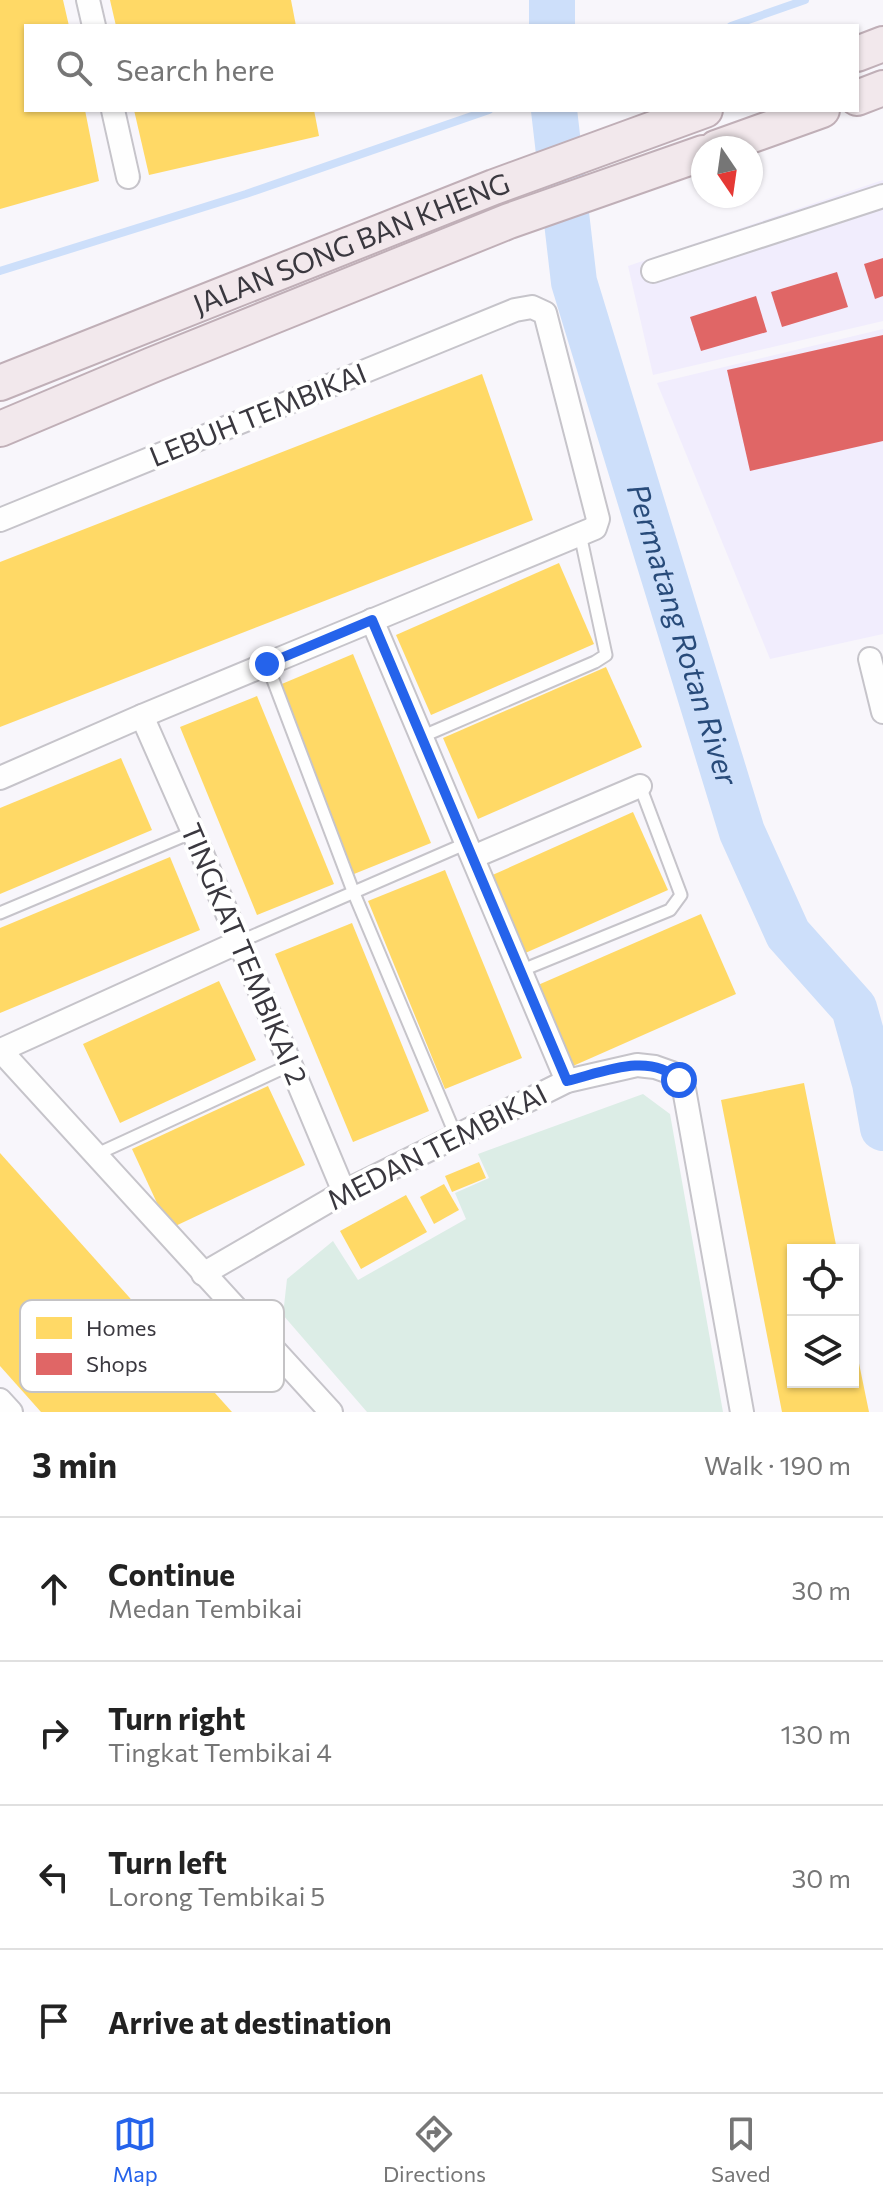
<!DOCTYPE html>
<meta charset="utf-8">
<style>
body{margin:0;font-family:Commissioner,sans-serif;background:#f2f2f2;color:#222}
.controls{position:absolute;right:24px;bottom:24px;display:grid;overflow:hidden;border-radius:0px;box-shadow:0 2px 6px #0004}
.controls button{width:72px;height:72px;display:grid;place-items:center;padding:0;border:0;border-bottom:2px solid #e0e0e0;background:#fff;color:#222;font:40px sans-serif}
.compass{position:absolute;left:691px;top:136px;width:72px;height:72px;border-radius:50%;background:#fff;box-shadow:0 2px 6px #0004;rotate:167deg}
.stop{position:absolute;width:24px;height:24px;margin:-18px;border:6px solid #2563eb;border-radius:50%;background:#fff}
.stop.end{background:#2563eb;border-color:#fff;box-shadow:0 2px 8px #0008}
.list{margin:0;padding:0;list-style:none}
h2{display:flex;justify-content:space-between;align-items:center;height:104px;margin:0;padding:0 32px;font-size:34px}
h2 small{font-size:26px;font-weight:400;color:#767676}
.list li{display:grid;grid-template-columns:52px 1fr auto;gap:24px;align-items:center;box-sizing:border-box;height:144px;padding:0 32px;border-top:2px solid #e0e0e0}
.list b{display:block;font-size:30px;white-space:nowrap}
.list p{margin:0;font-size:26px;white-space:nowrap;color:#767676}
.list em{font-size:26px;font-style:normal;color:#767676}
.icon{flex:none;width:44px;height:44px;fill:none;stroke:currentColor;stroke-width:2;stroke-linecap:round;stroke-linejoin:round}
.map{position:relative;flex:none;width:883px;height:1412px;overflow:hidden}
.search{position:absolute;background:#fff;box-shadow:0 2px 6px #0004;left:24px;right:24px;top:24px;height:88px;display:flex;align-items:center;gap:20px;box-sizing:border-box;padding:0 28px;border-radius:0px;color:#767676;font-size:30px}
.sheet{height:680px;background:#fff}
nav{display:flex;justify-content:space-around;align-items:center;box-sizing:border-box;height:112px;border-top:2px solid #e0e0e0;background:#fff;font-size:22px;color:#767676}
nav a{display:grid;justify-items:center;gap:4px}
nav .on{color:#2563eb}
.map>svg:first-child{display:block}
.built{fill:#f1edfd}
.green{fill:#dcede6}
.homes{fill:#ffd966}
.shops{fill:#e06666}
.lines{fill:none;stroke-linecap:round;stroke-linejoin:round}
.stream{stroke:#cddffa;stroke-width:8}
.river{stroke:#cddffa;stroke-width:46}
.lane-casing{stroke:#c6c4ca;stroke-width:15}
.street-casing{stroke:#c6c4ca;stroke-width:26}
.primary-casing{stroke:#c0afb7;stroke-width:38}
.lane{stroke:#fefefe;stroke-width:11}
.street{stroke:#fefefe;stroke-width:22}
.primary{stroke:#f2e8ec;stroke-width:34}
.route{stroke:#2563eb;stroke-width:10}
.labels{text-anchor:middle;stroke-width:8;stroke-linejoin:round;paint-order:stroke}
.street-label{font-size:28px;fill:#3a383f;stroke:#fff}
.water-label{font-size:30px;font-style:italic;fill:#284b7a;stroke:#fff}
.key{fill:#fff;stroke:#c4c3c5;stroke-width:2}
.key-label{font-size:22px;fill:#3a383f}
</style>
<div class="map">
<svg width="883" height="1412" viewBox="0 0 883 1412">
<rect width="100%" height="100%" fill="#f8f6fb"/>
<g class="built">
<path d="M883 180V321L653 375 628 266Z"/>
<path d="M883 329V634L770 659 657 383Z"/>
</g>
<path class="green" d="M643 1094 670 1114 723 1412H367L283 1315 287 1279 333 1241 358 1280 466 1219 455 1193 489 1178 478 1154Z"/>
<g class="homes">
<path d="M0 0H63L69 26H26V110H85L99 181 0 209Z"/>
<path d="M110 0H291L296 26H116Z"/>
<path d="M134 110H314L319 136 149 175Z"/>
<path d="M482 374 533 520 0 727V562Z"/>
<path d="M559 563 594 644 431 715 396 635Z"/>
<path d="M353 654 431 843 354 874 277 686Z"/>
<path d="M606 667 642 747 478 819 443 738Z"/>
<path d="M257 696 334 884 257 915 180 727Z"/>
<path d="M121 758 152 830 0 894V808Z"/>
<path d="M633 812 668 890 523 954 488 877Z"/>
<path d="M170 857 200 930 0 1013V928Z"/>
<path d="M445 870 522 1058 445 1089 368 901Z"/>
<path d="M701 914 736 994 573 1066 538 985Z"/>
<path d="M352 923 429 1111 353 1142 275 954Z"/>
<path d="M219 981 256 1060 120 1123 83 1044Z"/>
<path d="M804 1083 837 1250H793V1382H853L854 1339 869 1412H782L721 1100Z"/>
<path d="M268 1086 305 1165 169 1229 132 1149Z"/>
<path d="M0 1153 232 1412H41L0 1366Z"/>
<path d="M479 1162 486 1178 452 1192 445 1176Z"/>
<path d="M444 1184 459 1210 434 1224 420 1197Z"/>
<path d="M406 1195 427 1232 361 1269 340 1231Z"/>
</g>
<g class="shops">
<path d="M883 258V296L875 299 864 264Z"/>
<path d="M837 272 848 307 782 327 771 292Z"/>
<path d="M756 296 767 332 701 351 690 317Z"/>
<path d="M883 335V441L750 471 727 370Z"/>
</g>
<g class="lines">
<g class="stream">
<path d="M731 26 805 0"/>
<path d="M0 271 246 194 489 110"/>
</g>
<g class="river">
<path d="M552 26V0"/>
<path id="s1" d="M554 110 574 282 742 832 788 934 854 1008 875 1083 883 1128"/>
</g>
<defs>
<g id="lane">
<path d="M267 664 353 891 456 1136"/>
<path d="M421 737 595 662 606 655 580 534"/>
<path d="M0 913 193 832"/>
<path d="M239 942 467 843"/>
<path d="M520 971 670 910 681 895 640 786"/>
<path d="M95 1155 290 1065"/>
</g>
<g id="street">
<path d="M88 0 94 26"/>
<path d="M113 110 128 177"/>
<path d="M653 271 883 196"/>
<path d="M0 520 515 310 532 307 545 313 598 519 595 528 142 716 0 778"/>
<path d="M372 620 567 1081"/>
<path d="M870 659 883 712"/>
<path d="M142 716 193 832 344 1192"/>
<path d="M473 857 640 786"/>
<path d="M0 1050 331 1412"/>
<path d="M1 1050 239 942"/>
<path d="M203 1274 344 1192 567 1081 637 1065 655 1067 672 1073 684 1089 742 1412"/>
<path d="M0 1400 11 1412"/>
</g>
<g id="primary">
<path d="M857 54 883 44"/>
<path d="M857 98 883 88"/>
<path d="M716 148 822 110"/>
<path id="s2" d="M0 383 494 187 705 110"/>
<path d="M0 429 152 365 509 221 703 153"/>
</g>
</defs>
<use href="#lane" class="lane-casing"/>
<use href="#street" class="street-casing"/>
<use href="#primary" class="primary-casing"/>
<use href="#lane" class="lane"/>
<use href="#street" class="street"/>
<use href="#primary" class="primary"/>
</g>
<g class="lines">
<path class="route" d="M267 664 372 620 567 1081C601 1073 649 1051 679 1080"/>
</g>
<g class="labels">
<g class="street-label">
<text dy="10" stroke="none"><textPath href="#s2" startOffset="378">JALAN SONG BAN KHENG</textPath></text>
<text transform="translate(258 415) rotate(-22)" y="10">LEBUH TEMBIKAI</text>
<text transform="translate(244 954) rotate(67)" y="10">TINGKAT TEMBIKAI 2</text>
<text transform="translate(437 1147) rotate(-27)" y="10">MEDAN TEMBIKAI</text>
</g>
<g class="water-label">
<text dy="10" stroke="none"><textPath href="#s1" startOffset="542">Permatang Rotan River</textPath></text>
</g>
</g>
<rect x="20" y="1300" width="264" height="92" rx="12" class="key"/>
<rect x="36" y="1317" width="36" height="22" fill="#ffd966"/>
<rect x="36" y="1353" width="36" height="22" fill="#e06666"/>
<g class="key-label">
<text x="86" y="1336">Homes</text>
<text x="86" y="1372">Shops</text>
</g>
</svg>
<div class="controls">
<button><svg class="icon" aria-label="locate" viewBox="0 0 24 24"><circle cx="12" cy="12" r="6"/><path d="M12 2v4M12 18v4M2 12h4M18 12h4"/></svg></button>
<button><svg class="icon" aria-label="layers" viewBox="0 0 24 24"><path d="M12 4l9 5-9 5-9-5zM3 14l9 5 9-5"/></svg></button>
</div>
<svg class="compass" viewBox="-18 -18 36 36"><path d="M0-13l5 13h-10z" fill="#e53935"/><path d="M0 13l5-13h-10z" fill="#767676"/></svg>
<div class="stop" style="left:679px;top:1080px"></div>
<div class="stop end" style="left:267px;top:664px"></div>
<div class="search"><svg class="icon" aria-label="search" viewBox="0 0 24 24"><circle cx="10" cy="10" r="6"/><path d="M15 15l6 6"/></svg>Search here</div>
</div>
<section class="sheet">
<h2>3 min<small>Walk · 190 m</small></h2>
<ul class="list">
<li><svg class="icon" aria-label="ahead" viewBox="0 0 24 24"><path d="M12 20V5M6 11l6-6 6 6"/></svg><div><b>Continue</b><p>Medan Tembikai</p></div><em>30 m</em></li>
<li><svg class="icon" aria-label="right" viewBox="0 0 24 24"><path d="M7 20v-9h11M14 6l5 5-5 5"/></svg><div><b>Turn right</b><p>Tingkat Tembikai 4</p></div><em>130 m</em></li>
<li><svg class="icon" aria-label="left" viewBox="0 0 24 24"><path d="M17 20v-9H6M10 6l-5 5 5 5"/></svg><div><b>Turn left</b><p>Lorong Tembikai 5</p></div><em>30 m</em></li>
<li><svg class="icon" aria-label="arrive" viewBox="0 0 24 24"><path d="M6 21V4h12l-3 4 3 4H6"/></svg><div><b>Arrive at destination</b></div></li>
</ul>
</section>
<nav>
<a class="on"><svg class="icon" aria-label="map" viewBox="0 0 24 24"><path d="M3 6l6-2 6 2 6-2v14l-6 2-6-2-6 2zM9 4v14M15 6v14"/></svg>Map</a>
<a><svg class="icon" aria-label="directions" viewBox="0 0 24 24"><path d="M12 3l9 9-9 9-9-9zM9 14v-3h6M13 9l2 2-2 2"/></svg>Directions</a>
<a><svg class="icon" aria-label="saved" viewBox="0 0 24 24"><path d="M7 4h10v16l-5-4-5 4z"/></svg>Saved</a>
</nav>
